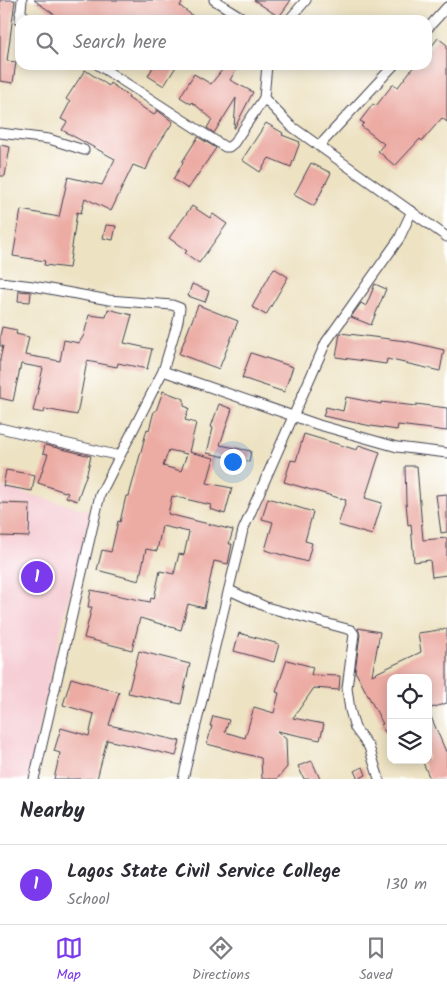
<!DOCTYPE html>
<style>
body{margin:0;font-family:Kalam,sans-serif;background:#f7f7f7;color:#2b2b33}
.controls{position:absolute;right:15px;bottom:15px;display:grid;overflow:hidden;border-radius:10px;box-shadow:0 2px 12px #0003}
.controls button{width:45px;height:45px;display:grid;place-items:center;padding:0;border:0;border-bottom:1px solid #e1e1e2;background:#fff;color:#2b2b33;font:25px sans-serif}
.you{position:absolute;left:232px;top:461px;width:18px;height:18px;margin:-12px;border:4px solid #fff;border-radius:50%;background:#1a73e8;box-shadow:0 0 0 8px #1a73e833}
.badge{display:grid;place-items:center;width:32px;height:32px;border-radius:50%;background:#7c3aed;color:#fff;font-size:16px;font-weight:700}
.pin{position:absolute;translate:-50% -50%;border:2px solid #fff;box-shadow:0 1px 5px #0006}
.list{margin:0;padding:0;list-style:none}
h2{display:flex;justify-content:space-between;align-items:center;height:65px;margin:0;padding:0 20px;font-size:21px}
h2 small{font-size:16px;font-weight:400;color:#7c7c81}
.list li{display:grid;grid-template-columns:32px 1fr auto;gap:15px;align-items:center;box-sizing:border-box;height:80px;padding:0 20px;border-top:1px solid #e1e1e2}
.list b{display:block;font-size:19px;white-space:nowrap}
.list p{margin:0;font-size:16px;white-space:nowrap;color:#7c7c81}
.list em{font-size:16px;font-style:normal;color:#7c7c81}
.icon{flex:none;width:28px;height:28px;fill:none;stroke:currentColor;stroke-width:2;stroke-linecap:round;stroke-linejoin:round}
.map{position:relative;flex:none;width:447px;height:779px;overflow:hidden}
.search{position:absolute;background:#fff;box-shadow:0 2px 12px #0003;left:15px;right:15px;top:15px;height:55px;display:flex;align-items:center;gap:12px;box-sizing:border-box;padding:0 18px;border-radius:15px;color:#7c7c81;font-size:19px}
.sheet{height:145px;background:#fff}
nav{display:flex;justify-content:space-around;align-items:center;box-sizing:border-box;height:70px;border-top:1px solid #e1e1e2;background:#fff;font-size:14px;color:#7c7c81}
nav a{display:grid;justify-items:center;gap:2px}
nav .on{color:#7c3aed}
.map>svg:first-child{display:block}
.built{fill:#f6cfd6}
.building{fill:#ecaca4;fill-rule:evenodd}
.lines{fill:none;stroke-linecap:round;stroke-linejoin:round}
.minor-casing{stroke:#403f4f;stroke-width:11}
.minor{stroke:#fff;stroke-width:9}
</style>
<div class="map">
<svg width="447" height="779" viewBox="0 0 447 779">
<rect width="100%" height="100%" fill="#fff"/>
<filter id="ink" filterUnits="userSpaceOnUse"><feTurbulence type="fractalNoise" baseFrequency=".02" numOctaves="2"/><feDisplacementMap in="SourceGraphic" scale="10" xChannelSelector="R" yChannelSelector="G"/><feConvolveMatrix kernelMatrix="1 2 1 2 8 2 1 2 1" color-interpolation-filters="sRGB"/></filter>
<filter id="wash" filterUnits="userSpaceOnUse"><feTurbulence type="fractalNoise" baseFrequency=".0096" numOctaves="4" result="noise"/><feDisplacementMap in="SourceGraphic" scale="20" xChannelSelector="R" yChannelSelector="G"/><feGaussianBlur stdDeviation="1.12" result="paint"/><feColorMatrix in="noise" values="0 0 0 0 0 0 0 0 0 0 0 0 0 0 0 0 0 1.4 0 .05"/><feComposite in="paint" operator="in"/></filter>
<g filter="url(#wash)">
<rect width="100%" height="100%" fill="#ede2c2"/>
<path class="built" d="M0 486 90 511 58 643 28 779H0Z"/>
<g id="blocks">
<g class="building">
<path d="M0 0H15L7 61 16 62 13 83 0 81Z"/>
<path d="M34 0H183L180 6 198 20H62Z"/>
<path d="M254 0H291L279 17Z"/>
<path d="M438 38 447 45V122L442 118 422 141 420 139 395 166 378 151 384 144 361 126 364 123 360 121 373 104 376 106 393 84 398 87 415 65H427V52Z"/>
<path d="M154 65H177L164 86 148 76Z"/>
<path d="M226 65H239L230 80 253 92 234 129 236 98 214 133 207 128 212 119 192 102 191 104 180 97 194 74 211 84Z"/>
<path d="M85 70 109 86 110 83 129 96 128 98 154 115 157 110 173 122 153 153 146 170 133 165 111 211 85 198 81 213 77 212 69 268 44 265 45 261 13 256 21 210 59 217 68 177 102 185 115 159 62 130 67 122 61 119 70 102 66 99Z"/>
<path d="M266 123 283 133 282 135 300 142 291 167 269 158 260 172 242 160Z"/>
<path d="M198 137 216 148 188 189 173 179 183 163 182 162Z"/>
<path d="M0 145 10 147 5 176H0Z"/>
<path d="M311 163 331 173 314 206 294 195Z"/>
<path d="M192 206 210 218 213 214 227 224 199 263 185 253 187 251 169 238Z"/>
<path d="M106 225 116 226 113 240 103 238Z"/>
<path d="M274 268 288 277 266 315 252 307Z"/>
<path d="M192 284 209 291 205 302 188 296Z"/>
<path d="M375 284 386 289 371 325 351 317 361 303 366 306Z"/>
<path d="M19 291 31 292 30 302 18 301Z"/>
<path d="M198 305 238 321 219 369 179 354Z"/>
<path d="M108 309 132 315 124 343 152 349 147 369 118 363 117 367 87 361 77 415 45 409 44 413 33 411 43 368 21 364 13 401 0 398V359L3 346H0V336L2 327 17 330 16 334 29 337 25 355 60 361 64 340 79 343 84 335 89 315 106 317Z"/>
<path d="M340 333 406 341 444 350 440 371 387 359 386 364 336 357Z"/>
<path d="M251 353 293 367 284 392 242 378Z"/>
<path d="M163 391 184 399V406L189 408 185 420 196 423 189 452 214 458 207 483 232 488 225 514 210 509 211 505 172 496 168 514 233 530 229 544H232L228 564 214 561 204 608 188 604 181 630 140 618 132 650 84 638 92 607H88L91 590 150 602 151 598 154 599 160 571 174 574 179 554 184 555 189 532 162 526 157 551 146 549 139 581 97 570 102 550 111 552 118 521 120 522 126 496H129L147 429 149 430 154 411H156ZM169 450 187 454 181 471 163 466Z"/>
<path d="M346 397 381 404V402L416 406V404L447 408V431L398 425 397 430 371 426 323 416 326 407 343 411Z"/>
<path d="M219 404 232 409 220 445 251 451 249 462 207 453 213 428 211 427Z"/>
<path d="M304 434 357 450 359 445 380 452 365 498 382 503 372 535 338 525 346 500 284 482 291 460 296 461Z"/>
<path d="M45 445 91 456 87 473 77 501 66 497 68 493 38 483 48 454 43 453Z"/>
<path d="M405 466H417L423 540 447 538V575L432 577 430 560 414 562 411 524 408 525 406 502Z"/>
<path d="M6 470 35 475 32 491 3 486Z"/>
<path d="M447 494V532L441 533 436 495Z"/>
<path d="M268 498 313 512 305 541 312 543 307 562 265 550 273 522 262 519Z"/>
<path d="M0 503 30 504 29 537 0 536Z"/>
<path d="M358 628 380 632 372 675 421 652 418 633 447 629V703L428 709V678H391V740L380 725 383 724 355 671 360 635Z"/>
<path d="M239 633 279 644 274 662 234 651Z"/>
<path d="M139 651 190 664 181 704 128 693Z"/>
<path d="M287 660 313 667 311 675 340 676 339 690 314 688 293 718 324 724 320 740 277 731 286 739 287 767 277 779H262L261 758 207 744 212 726H210L213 716 229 720 225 732 245 738 254 707 274 713 279 693 276 692Z"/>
<path d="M71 678 119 692 109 725 180 741 176 756 107 740 97 779H54L60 753 54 751 61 728 89 736 94 714 63 705Z"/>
<path d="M428 710 447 754V779H430L422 760H428Z"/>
<path d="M312 761 320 779H304L298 766Z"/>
<path d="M363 767 366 775 358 779 354 771Z"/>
</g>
</g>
</g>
<g filter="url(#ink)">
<use href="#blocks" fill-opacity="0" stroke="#403f4f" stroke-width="1"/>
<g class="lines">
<defs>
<g id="minor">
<path d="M214 0 246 20"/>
<path d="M20 13 30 20"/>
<path d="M20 20 22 0"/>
<path d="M289 20 306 0"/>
<path d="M427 29 447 7"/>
<path d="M98 65 225 147H229L234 143 264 98"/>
<path d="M267 65 264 98 291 126 447 237"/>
<path d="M0 133 49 139 84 150"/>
<path d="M320 145 394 65"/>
<path d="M0 282 33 286 109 300 172 305 180 308 178 321 163 371 100 495 34 779"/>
<path d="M163 371 319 425 397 447 447 453"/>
<path d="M0 428 120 456"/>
<path d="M229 590 266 607 351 630 354 634 347 688 350 710 355 728 369 747 379 779"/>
<path d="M183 779 243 530 326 342 399 239 412 211"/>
</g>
</defs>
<use href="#minor" class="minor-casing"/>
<use href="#minor" class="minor"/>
</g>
</g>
</svg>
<div class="controls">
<button><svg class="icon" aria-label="locate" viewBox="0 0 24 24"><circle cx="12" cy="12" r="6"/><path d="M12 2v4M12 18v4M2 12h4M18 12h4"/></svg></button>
<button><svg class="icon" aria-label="layers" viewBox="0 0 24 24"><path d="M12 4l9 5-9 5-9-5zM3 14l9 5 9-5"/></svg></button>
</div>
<div class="you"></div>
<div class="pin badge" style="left:37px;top:577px">1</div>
<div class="search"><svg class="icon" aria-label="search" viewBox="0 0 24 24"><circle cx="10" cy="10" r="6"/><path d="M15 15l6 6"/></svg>Search here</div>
</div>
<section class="sheet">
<h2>Nearby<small></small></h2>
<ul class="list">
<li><span class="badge">1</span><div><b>Lagos State Civil Service College</b><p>School</p></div><em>130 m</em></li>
</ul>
</section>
<nav>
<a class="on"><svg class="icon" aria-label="map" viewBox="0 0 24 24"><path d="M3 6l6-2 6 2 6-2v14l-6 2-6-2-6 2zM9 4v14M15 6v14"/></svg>Map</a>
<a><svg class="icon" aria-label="directions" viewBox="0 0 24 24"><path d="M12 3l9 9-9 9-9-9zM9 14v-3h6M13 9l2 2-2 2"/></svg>Directions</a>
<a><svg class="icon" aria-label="saved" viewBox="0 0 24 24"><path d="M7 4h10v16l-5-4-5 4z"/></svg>Saved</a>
</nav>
